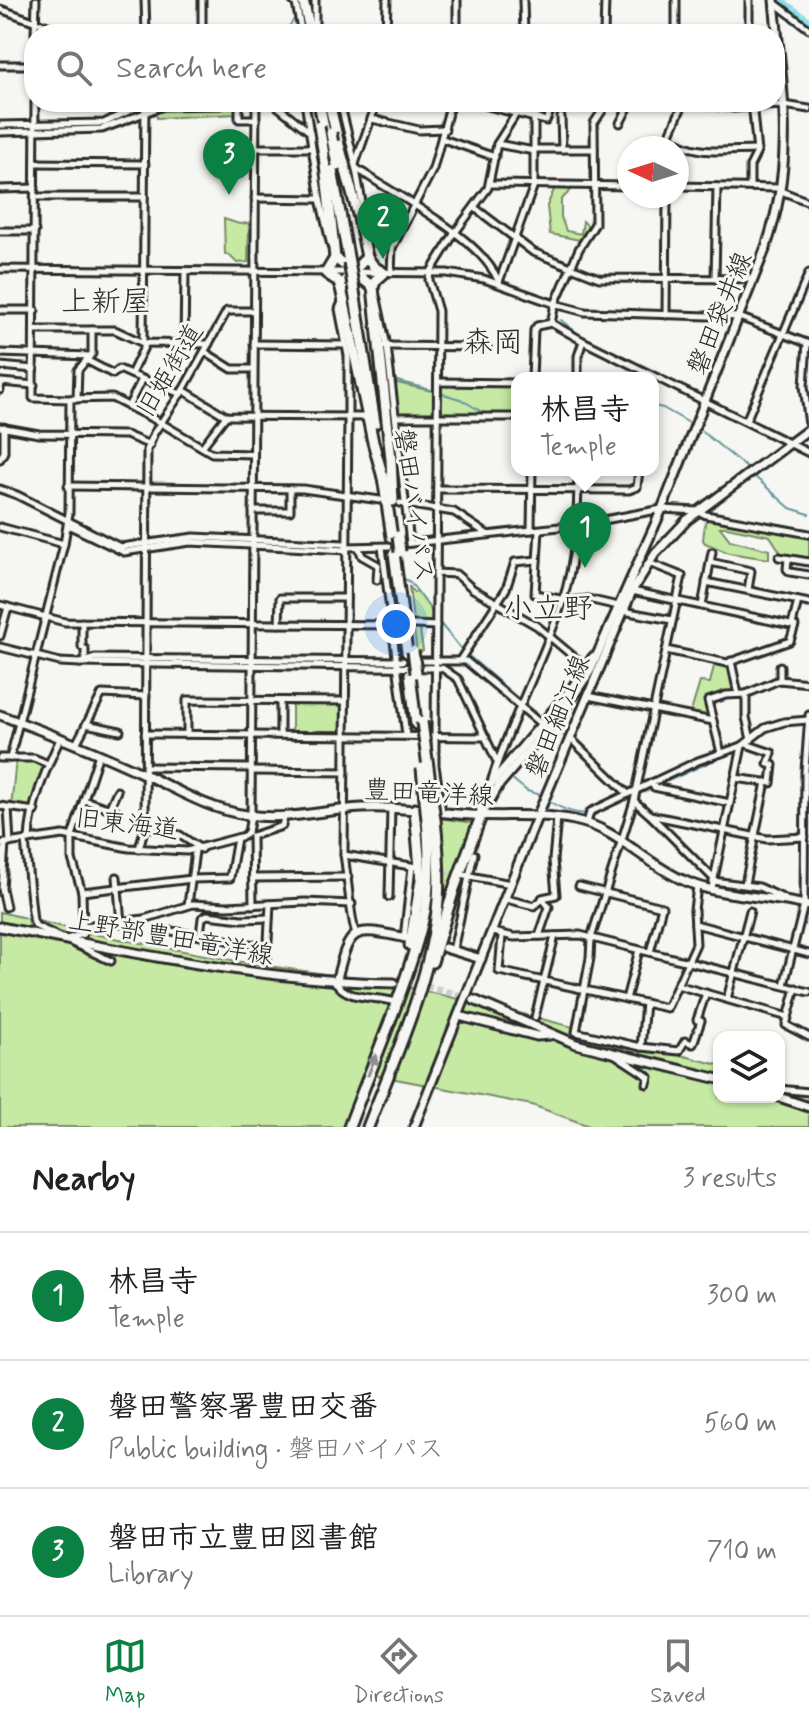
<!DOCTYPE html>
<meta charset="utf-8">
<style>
body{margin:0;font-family:Mynerve,"Klee One",sans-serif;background:#f2f2f2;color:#222}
.controls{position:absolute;right:24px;bottom:24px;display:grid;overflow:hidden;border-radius:16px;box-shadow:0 2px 6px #0004}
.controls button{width:72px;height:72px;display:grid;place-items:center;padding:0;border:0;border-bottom:2px solid #e0e0e0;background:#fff;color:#222;font:40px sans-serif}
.compass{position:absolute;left:617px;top:136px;width:72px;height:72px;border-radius:50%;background:#fff;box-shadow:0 2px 6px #0004;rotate:274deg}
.you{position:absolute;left:396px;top:624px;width:28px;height:28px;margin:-20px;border:6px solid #fff;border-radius:50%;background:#1a73e8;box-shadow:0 0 0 12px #1a73e833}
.badge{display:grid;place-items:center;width:52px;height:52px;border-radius:50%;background:#0b8043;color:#fff;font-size:26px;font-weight:700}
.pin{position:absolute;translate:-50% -66px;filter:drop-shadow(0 2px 4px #0008)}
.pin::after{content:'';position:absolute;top:42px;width:28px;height:24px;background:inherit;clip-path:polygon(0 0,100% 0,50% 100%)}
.popup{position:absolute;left:511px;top:372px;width:148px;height:104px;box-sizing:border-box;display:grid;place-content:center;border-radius:16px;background:#fff;filter:drop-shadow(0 2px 6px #0005);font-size:26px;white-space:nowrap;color:#767676}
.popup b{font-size:30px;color:#222}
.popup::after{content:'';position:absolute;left:50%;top:100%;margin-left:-16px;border:16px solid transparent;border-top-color:#fff}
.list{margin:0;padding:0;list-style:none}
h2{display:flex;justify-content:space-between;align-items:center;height:104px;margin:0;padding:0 32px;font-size:34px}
h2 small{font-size:26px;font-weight:400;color:#767676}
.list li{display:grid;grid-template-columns:52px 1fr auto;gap:24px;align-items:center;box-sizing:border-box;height:128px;padding:0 32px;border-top:2px solid #e0e0e0}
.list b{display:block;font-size:30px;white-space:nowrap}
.list p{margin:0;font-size:26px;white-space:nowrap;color:#767676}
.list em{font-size:26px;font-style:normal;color:#767676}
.icon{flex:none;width:44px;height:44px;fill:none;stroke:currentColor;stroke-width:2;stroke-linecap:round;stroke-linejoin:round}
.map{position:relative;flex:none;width:809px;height:1127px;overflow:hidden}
.search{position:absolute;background:#fff;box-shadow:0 2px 6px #0004;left:24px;right:24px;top:24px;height:88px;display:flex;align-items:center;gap:20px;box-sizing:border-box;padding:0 28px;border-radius:32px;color:#767676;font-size:30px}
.sheet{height:488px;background:#fff}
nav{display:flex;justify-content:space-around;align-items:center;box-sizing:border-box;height:112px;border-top:2px solid #e0e0e0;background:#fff;font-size:22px;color:#767676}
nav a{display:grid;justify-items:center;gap:4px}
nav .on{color:#0b8043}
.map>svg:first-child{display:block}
.green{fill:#c6eaa4;stroke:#788a68;stroke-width:2}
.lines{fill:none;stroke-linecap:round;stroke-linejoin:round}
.stream{stroke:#66979d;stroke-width:2}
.river{stroke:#8edfe9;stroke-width:8}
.minor-tunnel{stroke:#cdcdca;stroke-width:5;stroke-dasharray:5 2.5;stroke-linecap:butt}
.major-tunnel{stroke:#cdcdca;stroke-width:7;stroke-dasharray:7 3.5;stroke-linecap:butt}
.minor-casing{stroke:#2b2b2b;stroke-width:11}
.major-casing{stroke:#2b2b2b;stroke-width:13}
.highway-casing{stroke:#2b2b2b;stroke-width:15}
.minor{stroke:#f6f6f2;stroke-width:5}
.major{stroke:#f6f6f2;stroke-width:7}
.highway{stroke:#f6f6f2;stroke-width:9}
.highway-bridge-casing{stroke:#2b2b2b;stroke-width:15;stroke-linecap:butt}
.highway-bridge{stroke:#f6f6f2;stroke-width:9}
.oneway{fill:#90908e}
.labels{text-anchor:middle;stroke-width:6;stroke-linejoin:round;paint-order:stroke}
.street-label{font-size:26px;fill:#2b2b2b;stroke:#f6f6f2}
.quarter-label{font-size:30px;fill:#2b2b2b;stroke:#f6f6f2}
</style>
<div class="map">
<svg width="809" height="1127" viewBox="0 0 809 1127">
<rect width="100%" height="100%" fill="#f6f6f2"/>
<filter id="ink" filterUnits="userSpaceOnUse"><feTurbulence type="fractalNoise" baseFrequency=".0125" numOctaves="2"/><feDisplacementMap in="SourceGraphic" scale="16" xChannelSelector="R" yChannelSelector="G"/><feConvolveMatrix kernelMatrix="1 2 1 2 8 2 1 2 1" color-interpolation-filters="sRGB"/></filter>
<g filter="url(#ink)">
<g class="green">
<path d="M239 102 236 114 157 118 156 114 149 115 150 109Z"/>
<path d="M556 185 571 190 561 200V217L566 231 581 234 583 221 590 228 585 241 550 234 547 206Z"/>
<path d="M224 219 239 224 249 223 248 262 237 263 229 255 225 254Z"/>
<path d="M393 382 436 392 437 417 395 415Z"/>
<path d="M438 382 517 383V417H439Z"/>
<path d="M718 515 737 524 801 529 809 533V561L781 553 770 536 727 527H720L730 540 769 550V559L729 553 705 543 703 540 705 523 710 516Z"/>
<path d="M409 586 414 593 417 591 433 613V624H419L423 650 417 655Z"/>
<path d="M715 662H729L737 695 708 701 712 720 690 715 700 682 710 683Z"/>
<path d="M292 701H345L343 735 292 733Z"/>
<path d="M34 758 48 764 35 811 11 808 16 759Z"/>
<path d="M439 818 474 823 439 926 445 879Z"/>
<path d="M0 912 93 934 247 963 389 983 511 1011 719 1065V1097H779V1083L809 1095V1127H592L532 1105 369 1074 349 1127H0Z"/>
</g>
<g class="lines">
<g class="stream">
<path d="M284 34 297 15"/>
<path d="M212 102H221"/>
<path d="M148 106 162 102"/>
<path d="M120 120 143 109"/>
<path d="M0 129 43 128"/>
<path d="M561 320 585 339"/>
<path d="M594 344 704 396"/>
<path d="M394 380 434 391"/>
<path d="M440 393 460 399 484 413H517"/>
<path d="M709 399 788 441"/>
<path d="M653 406 663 408 691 424"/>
<path d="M699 429 747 468"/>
<path d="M754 476 790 508 809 514"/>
<path d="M223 541 292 545"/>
<path d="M350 550 364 554 394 572"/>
<path d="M399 576 410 582 433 612"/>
<path d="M438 621 462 650 519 699"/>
<path d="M40 654 82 661"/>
<path d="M332 664 386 663"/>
<path d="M420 664 449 668 459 676 502 764"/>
<path d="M524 703 542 718"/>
<path d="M553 727 564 736"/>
<path d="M597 768 616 786"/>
<path d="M511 778 527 791 541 795"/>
<path d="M657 786 739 749"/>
<path d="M639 794 651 789"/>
<path d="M550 802C588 824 598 810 633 796"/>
<path d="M643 812 664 833"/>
</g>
<path class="river" d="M779 0 809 21"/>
<path class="minor-tunnel" d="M438 871 460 874"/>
<path class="major-tunnel" d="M394 983 420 984 469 998"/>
<defs>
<g id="minor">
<path d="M145 0 146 34"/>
<path d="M202 0V34"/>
<path d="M292 0 296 4 302 34"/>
<path d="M315 0V34"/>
<path d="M523 0 524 34"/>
<path d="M775 3 809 29"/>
<path d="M0 9 70 34"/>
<path d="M35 34 36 0"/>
<path d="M386 34 387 0"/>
<path d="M457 34V0"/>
<path d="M604 34 605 0"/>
<path d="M676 34V0"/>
<path d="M749 34V0"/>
<path d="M0 65H34"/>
<path d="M239 102V119H256"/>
<path d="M272 102 335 152"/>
<path d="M305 102 320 199 331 246"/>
<path d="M340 102 355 163"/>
<path d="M472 102 546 121 554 102"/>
<path d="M687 102 734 108 784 105 809 109"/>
<path d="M561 117 562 149"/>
<path d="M372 119 419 130 445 129"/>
<path d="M620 123 631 102"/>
<path d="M0 125 104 123 145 103"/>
<path d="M0 132 102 129 163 106 219 105 233 102"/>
<path d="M669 136C692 157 727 150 757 150"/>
<path d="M443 139 495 157"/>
<path d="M497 144 534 151"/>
<path d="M256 148H311"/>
<path d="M668 148 669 136 684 102"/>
<path d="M534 149H594"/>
<path d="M345 160C388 194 478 232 499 282"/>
<path d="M35 163 145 164"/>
<path d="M491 184 629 186"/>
<path d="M677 186 780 188"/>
<path d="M750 187V166L757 152 752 102"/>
<path d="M0 189 35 188"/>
<path d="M781 191 809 202"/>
<path d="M35 197H144"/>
<path d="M255 198 320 199"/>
<path d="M475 208 533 252 599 278 754 279"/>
<path d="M0 231H35"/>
<path d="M365 236 367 230 355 164 377 102"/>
<path d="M0 269 447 273 484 279 555 304 585 312 739 317 809 344"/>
<path d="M391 273 392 248 433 169 451 102"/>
<path d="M715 279 717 187"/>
<path d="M499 282 534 185V102"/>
<path d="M377 299 387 346 410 543"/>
<path d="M342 302 339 309 348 356V417L344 855C347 870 351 925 356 933"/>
<path d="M0 310H35"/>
<path d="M666 315 667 196"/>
<path d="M551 323 555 304 579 249 595 224 594 123 608 102"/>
<path d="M35 330H115L143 343 209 344"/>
<path d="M143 343 145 102"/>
<path d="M807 343 804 386 809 425"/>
<path d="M184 344 185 271"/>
<path d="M254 344 346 345"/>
<path d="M384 346 487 347"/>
<path d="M205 352 232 369H253"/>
<path d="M0 353 90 356"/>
<path d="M86 360 113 374 119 369 142 379"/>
<path d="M0 366 34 369"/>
<path d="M131 374 146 343"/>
<path d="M532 378 534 330 537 326 551 323 583 341 809 453"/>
<path d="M578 378V356L583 341"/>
<path d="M438 382 517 383"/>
<path d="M0 390 1 382 34 385"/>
<path d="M183 390 226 416 365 417"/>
<path d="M70 399 112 398 161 423 212 453 253 454"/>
<path d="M77 399 78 370 92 354V330"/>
<path d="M129 405 142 379 181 394"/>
<path d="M396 417H517"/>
<path d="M746 421 809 273"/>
<path d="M0 427 39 434 126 435 150 445"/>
<path d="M202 447 226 416"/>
<path d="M0 459 4 452V427"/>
<path d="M68 486 303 489 380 500"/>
<path d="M0 489 17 495 120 547 194 537 346 544"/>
<path d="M437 489 629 490 637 487 639 470"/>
<path d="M400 503 454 512 487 534"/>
<path d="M253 511H290V489"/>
<path d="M68 525 124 552 190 542 346 550"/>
<path d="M0 527 64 544"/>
<path d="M531 530 532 470"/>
<path d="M539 530 535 594 570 601 588 599 618 606"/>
<path d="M403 544 578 525 662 509 698 511 706 515 809 534"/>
<path d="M346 547 389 546"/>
<path d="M382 547 406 735"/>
<path d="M359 548 362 556 378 565 377 580"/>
<path d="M779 557 809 562"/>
<path d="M788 559 787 569 790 572 809 575"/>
<path d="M710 562 751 571 748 590"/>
<path d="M649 563 682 576 634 801 591 938 590 958 576 1032 641 1047 679 1051 685 1041 693 1044 701 1021 697 1020 706 993"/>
<path d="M436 573 456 574 473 589 537 626 586 667"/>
<path d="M706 582 809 603"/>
<path d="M632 591 795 626 790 641 727 663 666 650"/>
<path d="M0 605 65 622 395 625"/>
<path d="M702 606 712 552"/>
<path d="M623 611 672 620"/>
<path d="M82 622V647L85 649V660"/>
<path d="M279 624 280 598H346"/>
<path d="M415 625 436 626"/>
<path d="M792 625 798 601"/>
<path d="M0 636 8 607"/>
<path d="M0 647 60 662 80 663 95 658 403 661"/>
<path d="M460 660 506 589 515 562 537 560"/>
<path d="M418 661H466L541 724"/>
<path d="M731 661 738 694"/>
<path d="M80 663 442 668 458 679 497 762"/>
<path d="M780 680V666"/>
<path d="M746 694 779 680 809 683"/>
<path d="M588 696 713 721 721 753"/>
<path d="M713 721 708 701 726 695 746 694V717L751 740"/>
<path d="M86 724 120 731"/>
<path d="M145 734 486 737"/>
<path d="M187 734V700L345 701"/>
<path d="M280 735V701"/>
<path d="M570 738 628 794"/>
<path d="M76 744 102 694 146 696"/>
<path d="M0 758H34L48 764"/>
<path d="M10 758 64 544 69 513 70 399 33 398 35 102"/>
<path d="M145 767 251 768"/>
<path d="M251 771 345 772"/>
<path d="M735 778 771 783 773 765 768 764 772 753 746 744"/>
<path d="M492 779C511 719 542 663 562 603 576 560 578 515 578 470"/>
<path d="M651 783 654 787 730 803"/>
<path d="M84 800 117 811"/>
<path d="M634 801 650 815 767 839 805 837"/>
<path d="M0 806 35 811"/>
<path d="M8 808 10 843"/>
<path d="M109 809 117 791"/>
<path d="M442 812 435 765V736L438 311 429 280 430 273 454 234 488 188 497 144 516 114"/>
<path d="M651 816 713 878"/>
<path d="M587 823 590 812 698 761 742 746 765 728 784 722 808 720"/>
<path d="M248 832 251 816 256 102"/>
<path d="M252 836 253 905"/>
<path d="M252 836 282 826 284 818"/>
<path d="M29 840C30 806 46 769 60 739"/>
<path d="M25 841 33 921 36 926 111 961"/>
<path d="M5 843 2 889 6 907"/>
<path d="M0 844 63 835 129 848 187 851 244 836 248 832"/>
<path d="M139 849 145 826"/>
<path d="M201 849 180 835 145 826 147 450 154 433 183 390 227 311H254"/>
<path d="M344 855 417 867"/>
<path d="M465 875 511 884"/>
<path d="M117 877 121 923"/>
<path d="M253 878 348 877"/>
<path d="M713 881 759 887 785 899"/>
<path d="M745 884 766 782"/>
<path d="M579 886 662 907 650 952"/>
<path d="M712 888 742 746"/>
<path d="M82 892 192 879 230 878 237 838"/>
<path d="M389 897 391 807"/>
<path d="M506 899 534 906 543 899"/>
<path d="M188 905 195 851"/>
<path d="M695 924 809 954"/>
<path d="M84 926 144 919 193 904 227 906 305 902 352 904"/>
<path d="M171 931 268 947"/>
<path d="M493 932 514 937 580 935 809 992"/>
<path d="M200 935 202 918 207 915 242 919 269 918"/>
<path d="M502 936 499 971 667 1008 696 944 694 910 697 886"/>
<path d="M539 936 549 907 542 898 556 895 553 860 557 818"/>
<path d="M404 938 412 867"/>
<path d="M67 939 83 934 82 892 72 859V836L99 754"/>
<path d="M453 950 474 854"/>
<path d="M267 960 270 904"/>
<path d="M336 982C346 1001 377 996 396 1002"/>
<path d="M677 985 788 1017"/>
<path d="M784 985 804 905 805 771 809 715"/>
<path d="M796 988 786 1025 809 1037"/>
<path d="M626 999 639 950"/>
<path d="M727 999 750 911"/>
<path d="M535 1017 555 936"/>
<path d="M641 1047 645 1003"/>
<path d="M617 1056 649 1077 647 1084"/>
<path d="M779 1089 809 1092"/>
</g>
<g id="major">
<path d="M0 715C49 733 99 753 146 775 179 791 211 810 247 815 287 821 322 810 362 808 399 806 434 813 471 815 504 817 540 813 574 820 617 828 645 864 685 881 724 898 769 895 809 906"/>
<path d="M481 813 480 804 491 784 572 688 593 657"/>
<path d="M481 816 499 785 570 701 590 671 662 509 766 247C796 159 782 89 774 0"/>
<path d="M0 927C130 952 261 981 394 983"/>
<path d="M445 948 481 959"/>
<path d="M336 982C350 927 351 926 406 938"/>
<path d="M474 1000 576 1044 719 1079"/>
<path d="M459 1016 537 1036 550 1035"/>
<path d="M779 1097 809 1107"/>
<path d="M414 1127 537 817 632 591 655 554 687 520 809 429"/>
</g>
<g id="highway">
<path d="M303 0 311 34"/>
<path d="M319 102 325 133"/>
<path d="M329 102 339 145"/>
<path d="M324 155 335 258 326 273 338 281 341 288 373 442 384 481"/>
<path d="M330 159 349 262"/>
<path d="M346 171 359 218 367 257 374 267 384 273 376 280 373 287 391 459 393 501"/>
<path d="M335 258 373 287"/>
<path d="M353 285 375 423"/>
<path d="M341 288 347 278 367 257"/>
<path d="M383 477 392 537"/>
<path d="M394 553 407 652"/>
<path d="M410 674 416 724"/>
<path d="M410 945 421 880 415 809"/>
<path d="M432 962 454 889 481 816"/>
<path d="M349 1127C374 1060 404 993 422 924 431 890 430 854 427 820"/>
<path d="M368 1127C396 1054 432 978 438 900 440 873 438 847 435 820"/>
</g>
</defs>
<use href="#minor" class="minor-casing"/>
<use href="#major" class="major-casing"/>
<use href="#highway" class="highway-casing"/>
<use href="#minor" class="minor"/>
<use href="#major" class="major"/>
<use href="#highway" class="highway"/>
<defs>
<g id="highway-bridge">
<path d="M319 126 324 155"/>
<path d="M331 133 337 165"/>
<path d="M339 145 346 171"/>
<path d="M349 262 353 285"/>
<path d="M398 536 400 552"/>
<path d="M413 651 416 673"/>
<path d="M422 722 435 820"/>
<path d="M422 768 427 820"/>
</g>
</defs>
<use href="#highway-bridge" class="highway-bridge-casing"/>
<use href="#highway-bridge" class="highway-bridge"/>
</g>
<defs><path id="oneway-solid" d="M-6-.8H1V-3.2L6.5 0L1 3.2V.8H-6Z" transform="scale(2)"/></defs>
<use class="oneway" href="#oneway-solid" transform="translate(372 1065) rotate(-69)"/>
</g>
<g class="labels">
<g class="street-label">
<text transform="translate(719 313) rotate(-68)" y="9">磐田袋井線</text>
<text transform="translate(169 370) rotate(-59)" y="9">旧姫街道</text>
<text transform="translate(415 505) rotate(82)" y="9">磐田バイパス</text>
<text transform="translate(557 716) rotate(-68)" y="9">磐田細江線</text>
<text transform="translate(429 792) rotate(3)" y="9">豊田竜洋線</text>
<text transform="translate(127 823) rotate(7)" y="9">旧東海道</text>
<text transform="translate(171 937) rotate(10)" y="9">上野部豊田竜洋線</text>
</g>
<g class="quarter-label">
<text x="106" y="311">上新屋</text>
<text x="493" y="352">森岡</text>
<text x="548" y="618">小立野</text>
</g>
</g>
</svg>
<div class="controls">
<button><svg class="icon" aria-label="layers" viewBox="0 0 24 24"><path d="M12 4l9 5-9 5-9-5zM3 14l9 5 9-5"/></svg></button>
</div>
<svg class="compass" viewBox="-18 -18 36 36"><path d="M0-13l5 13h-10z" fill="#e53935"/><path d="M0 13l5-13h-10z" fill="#767676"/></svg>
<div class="you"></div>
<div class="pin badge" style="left:585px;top:568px">1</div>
<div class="popup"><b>林昌寺</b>Temple</div>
<div class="pin badge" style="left:383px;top:259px">2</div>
<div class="pin badge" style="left:229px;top:195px">3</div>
<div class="search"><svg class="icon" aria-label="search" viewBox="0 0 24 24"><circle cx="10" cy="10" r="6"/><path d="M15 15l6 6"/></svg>Search here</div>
</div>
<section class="sheet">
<h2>Nearby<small>3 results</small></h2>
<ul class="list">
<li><span class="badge">1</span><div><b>林昌寺</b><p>Temple</p></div><em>300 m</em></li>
<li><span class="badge">2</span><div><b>磐田警察署豊田交番</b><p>Public building · 磐田バイパス</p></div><em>560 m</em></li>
<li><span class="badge">3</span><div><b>磐田市立豊田図書館</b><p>Library</p></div><em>710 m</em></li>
</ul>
</section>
<nav>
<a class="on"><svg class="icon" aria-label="map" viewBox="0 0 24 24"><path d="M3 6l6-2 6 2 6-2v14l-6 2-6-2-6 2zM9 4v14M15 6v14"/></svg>Map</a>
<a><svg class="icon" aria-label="directions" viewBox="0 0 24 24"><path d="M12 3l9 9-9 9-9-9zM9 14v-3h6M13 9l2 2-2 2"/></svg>Directions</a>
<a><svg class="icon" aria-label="saved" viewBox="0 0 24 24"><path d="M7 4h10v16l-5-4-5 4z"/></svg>Saved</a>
</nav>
